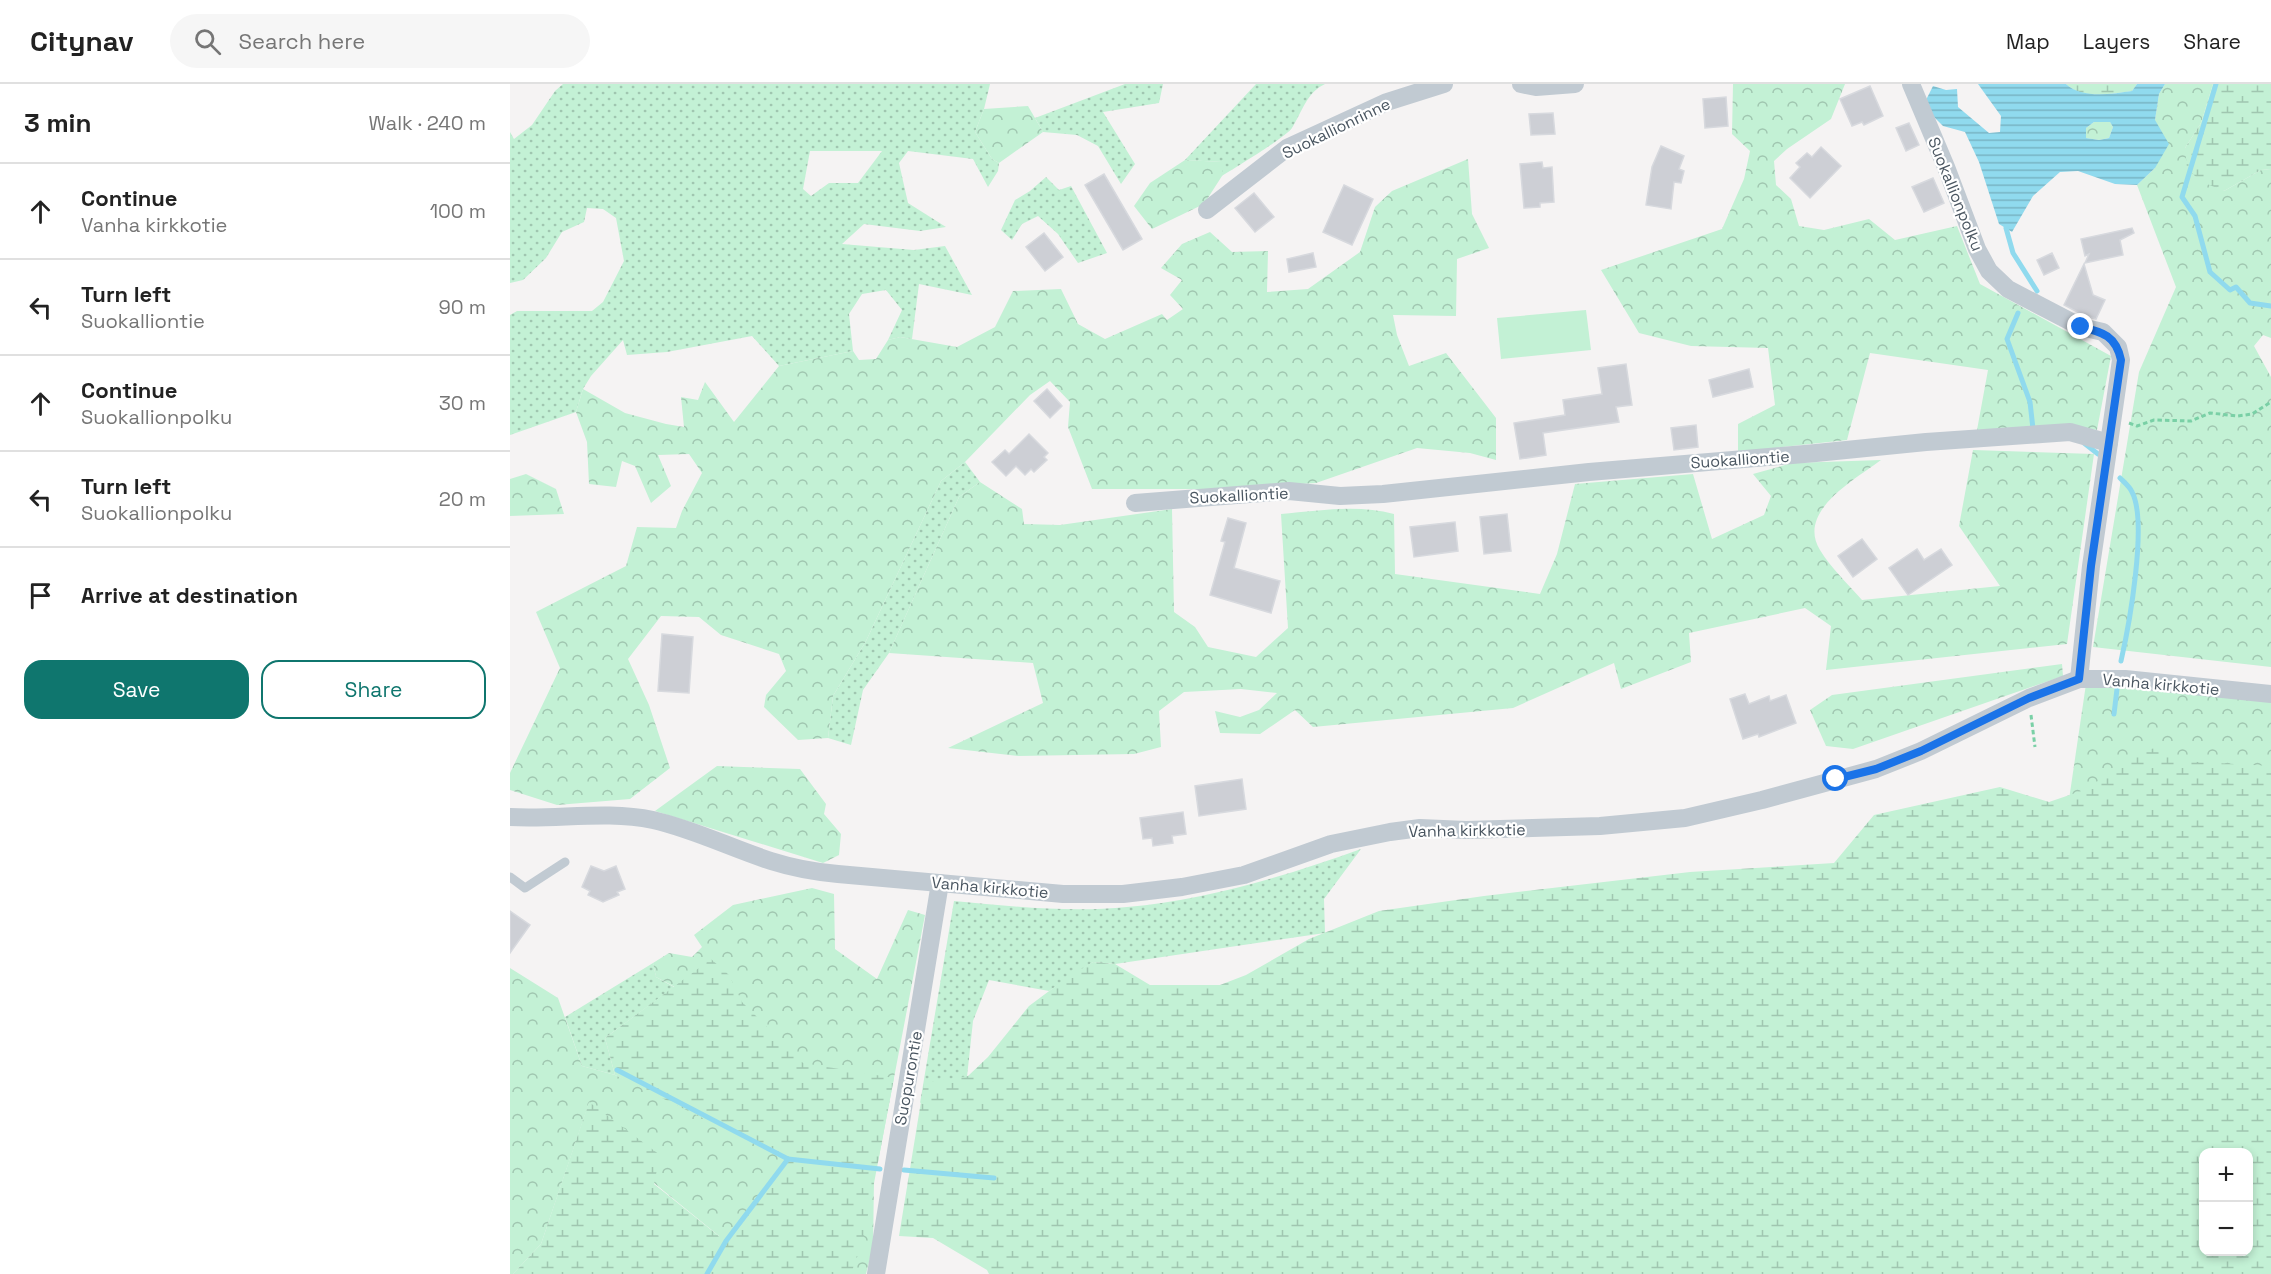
<!DOCTYPE html>
<meta charset="utf-8">
<style>
body{margin:0;font-family:"Space Grotesk",sans-serif;background:#f6f6f6;color:#222}
.controls{position:absolute;right:18px;bottom:18px;display:grid;overflow:hidden;border-radius:12px;box-shadow:0 3px 9px #0003}
.controls button{width:54px;height:54px;display:grid;place-items:center;padding:0;border:0;border-bottom:2px solid #e0e0e0;background:#fff;color:#222;font:30px sans-serif}
.stop{position:absolute;width:18px;height:18px;margin:-14px;border:4px solid #1a73e8;border-radius:50%;background:#fff}
.stop.end{background:#1a73e8;border-color:#fff;box-shadow:0 2px 6px #0008}
.list{margin:0;padding:0;list-style:none}
h2{display:flex;justify-content:space-between;align-items:center;height:78px;margin:0;padding:0 24px;font-size:26px}
h2 small{font-size:20px;font-weight:400;color:#767676}
.list li{display:grid;grid-template-columns:39px 1fr auto;gap:18px;align-items:center;box-sizing:border-box;height:96px;padding:0 24px;border-top:2px solid #e0e0e0}
.list b{display:block;font-size:22px;white-space:nowrap}
.list p{margin:0;font-size:20px;white-space:nowrap;color:#767676}
.list em{font-size:20px;font-style:normal;color:#767676}
.actions{display:flex;gap:12px;padding:18px 24px}
.actions a{flex:1;padding:14px 0;border:2px solid #0f766e;border-radius:18px;text-align:center;font-size:21px;color:#0f766e}
.actions .main{background:#0f766e;color:#fff}
.icon{flex:none;width:33px;height:33px;fill:none;stroke:currentColor;stroke-width:2;stroke-linecap:round;stroke-linejoin:round}
.map{position:relative;flex:none;width:1761px;height:1190px;overflow:hidden}
header{display:flex;align-items:center;gap:36px;box-sizing:border-box;height:84px;padding:0 30px;background:#fff;border-bottom:2px solid #e0e0e0}
header strong{font-size:28px}
nav{display:flex;gap:33px;margin-inline-start:auto;font-size:21px}
.search{width:420px;height:54px;background:#f6f6f6;display:flex;align-items:center;gap:15px;box-sizing:border-box;padding:0 21px;border-radius:33px;color:#767676;font-size:22px}
main{display:flex}
aside{flex:1;background:#fff}
.map>svg:first-child{display:block}
.green{fill:url(#green-dots);fill-rule:evenodd}
.forest{fill:url(#forest-crowns)}
.wetland{fill:url(#wetland-marsh);fill-rule:evenodd}
.pitch{fill:#c3f1d5}
.water{fill:url(#water-rules);fill-rule:evenodd}
.lines{fill:none;stroke-linecap:round;stroke-linejoin:round}
.stream{stroke:#90daee;stroke-width:5}
.building{fill:#cdcfd5;stroke:#d7d9de;stroke-width:1.5}
.path{stroke:#7ad0a6;stroke-width:3;stroke-dasharray:4.5 3;stroke-linecap:butt}
.service{stroke:#c1cad2;stroke-width:9}
.minor{stroke:#c1cad2;stroke-width:18}
.route{stroke:#1a73e8;stroke-width:8}
.labels{text-anchor:middle;stroke-width:4.5;stroke-linejoin:round;paint-order:stroke}
.street-label{font-size:16px;fill:#4a5661;stroke:#fff}
</style>
<header>
<strong>Citynav</strong>
<div class="search"><svg class="icon" aria-label="search" viewBox="0 0 24 24"><circle cx="10" cy="10" r="6"/><path d="M15 15l6 6"/></svg>Search here</div>
<nav><a>Map</a><a>Layers</a><a>Share</a></nav>
</header>
<main>
<aside>
<h2>3 min<small>Walk · 240 m</small></h2>
<ul class="list">
<li><svg class="icon" aria-label="ahead" viewBox="0 0 24 24"><path d="M12 20V5M6 11l6-6 6 6"/></svg><div><b>Continue</b><p>Vanha kirkkotie</p></div><em>100 m</em></li>
<li><svg class="icon" aria-label="left" viewBox="0 0 24 24"><path d="M17 20v-9H6M10 6l-5 5 5 5"/></svg><div><b>Turn left</b><p>Suokalliontie</p></div><em>90 m</em></li>
<li><svg class="icon" aria-label="ahead" viewBox="0 0 24 24"><path d="M12 20V5M6 11l6-6 6 6"/></svg><div><b>Continue</b><p>Suokallionpolku</p></div><em>30 m</em></li>
<li><svg class="icon" aria-label="left" viewBox="0 0 24 24"><path d="M17 20v-9H6M10 6l-5 5 5 5"/></svg><div><b>Turn left</b><p>Suokallionpolku</p></div><em>20 m</em></li>
<li><svg class="icon" aria-label="arrive" viewBox="0 0 24 24"><path d="M6 21V4h12l-3 4 3 4H6"/></svg><div><b>Arrive at destination</b></div></li>
</ul>
<div class="actions"><a class="main">Save</a><a>Share</a></div>
</aside>
<div class="map">
<svg width="1761" height="1190" viewBox="0 0 1761 1190">
<defs>
<pattern id="green-dots" width="8" height="8" patternUnits="userSpaceOnUse" patternTransform="scale(1.5)"><rect width="8" height="8" fill="#c3f1d5"/><path d="M2 2h.1M6 6h.1" fill="none" stroke="#a0c6b0" stroke-width="1.8" stroke-linecap="round"/></pattern>
<pattern id="forest-crowns" width="20" height="18" patternUnits="userSpaceOnUse" patternTransform="scale(1.5)"><rect width="20" height="18" fill="#c3f1d5"/><path d="M2 6a3 3 0 1 1 6 0M12 15a3 3 0 1 1 6 0" fill="none" stroke="#a0c6b0"/></pattern>
<pattern id="wetland-marsh" width="20" height="14" patternUnits="userSpaceOnUse" patternTransform="scale(1.5)"><rect width="20" height="14" fill="#c3f1d5"/><path d="M1 5h8M5 5V1M11 12h8M15 12V8" fill="none" stroke="#a0c6b0"/></pattern>
<pattern id="water-rules" width="6" height="5" patternUnits="userSpaceOnUse" patternTransform="scale(1.5)"><rect width="6" height="5" fill="#90daee"/><path d="M0 2.5h6" fill="none" stroke="#78b4c4"/></pattern>
</defs>
<rect width="100%" height="100%" fill="#f5f3f3"/>
<g class="green">
<path d="M53 0H480L474 25 465 48 482 75 489 79 488 87 478 103 463 75 398 67 389 79 398 119 436 143 410 147 354 140 332 160 404 166 435 162 462 211 409 200 402 255 390 253 378 256 392 226 376 206 352 210 339 230 343 267 269 282 242 252 157 268 117 271 113 256 81 292 73 305 66 328 0 351V231L7 227H82L93 218 114 177 106 134 93 125 77 124 74 138 52 148 36 174 13 196 0 199V48L4 55 22 41 45 7ZM300 67H372L348 99H319L301 112 293 105Z"/>
<path d="M615 0H653L649 19 593 28 625 80 611 100 588 62 567 51 533 48 525 34Z"/>
<path d="M746 0H815C797 8 792 28 782 44 776 53 725 84 712 92V78L675 76Z"/>
<path d="M536 93 549 106 561 102 597 169 568 179 548 150 528 132 512 140 502 156 491 146 505 116 520 107Z"/>
<path d="M455 378 470 398 449 413 379 569 353 606 341 661 318 654 323 612 356 557 431 397Z"/>
<path d="M851 765 814 815 815 849 605 880 583 878 539 907 479 896 463 937 457 993 410 1019 444 817C501 822 559 829 617 823 696 816 776 792 851 765Z"/>
<path d="M143 879 146 893 164 903 95 954 105 991 72 982 55 933Z"/>
</g>
<g class="forest">
<path d="M1223 0H1335L1321 35 1277 65 1264 77 1266 101 1281 115 1289 142 1314 146 1359 135 1385 156 1447 142 1470 200 1601 272 1587 346 1560 341 1467 346 1478 286 1360 269 1337 356 1228 368V340L1265 321 1258 264 1181 262 1129 249 1091 186 1212 145 1234 95 1240 67 1222 50Z"/>
<path d="M1655 0H1703L1691 39 1675 64 1714 107 1751 86 1761 85V254L1753 251 1744 262 1761 293V583L1583 563 1629 288 1666 203 1627 101 1645 84V36L1649 10Z"/>
<path d="M518 22 533 48 489 79 482 75 465 48 474 25Z"/>
<path d="M1584 38H1600L1603 43 1599 54 1589 56 1575 54 1576 44Z"/>
<path d="M958 75 962 130 979 164 947 175 946 232 883 231 887 251 899 282 936 269 986 334V376L960 369 907 364 806 399 715 405H582L558 343 560 318 540 297 520 311 455 378 431 397 356 557 323 612 318 654 288 656 254 623 256 611 276 587 269 570 211 551 189 533 151 532 118 575 139 621 160 684 120 715 47 721 0 706V689L50 584 26 528 116 482 127 443 166 444 172 427 192 389 179 370 148 371 161 402 141 419 125 382 112 377 106 403 79 400 77 358 66 328 73 305 115 329 156 340 174 343 171 313 188 316 195 298 224 338 269 282 343 267 349 276 366 275 378 256 390 253 447 263 485 243 503 207 551 205 568 240 595 255 652 230 657 236 673 225 660 211 672 196 651 184 672 160 700 148 722 168 758 167 757 208 798 205 850 168 865 123 882 107Z"/>
<path d="M675 76 713 78 712 92 694 120 642 145 624 122 640 99Z"/>
<path d="M1463 366 1584 370 1557 560 1316 586 1321 542 1295 524 1179 549 1181 578 1111 605 1104 579 1003 624 803 643 785 626 750 650 710 649 705 627 730 633 749 626 767 609 731 605 674 608 649 627 651 663 624 670 508 672 438 664 533 619 523 579 379 569 449 413 470 398 512 425 514 440 550 441 662 425 664 528 685 543 698 563 746 573 778 544 771 430C808 427 847 420 884 430L885 490 1030 510 1047 470 1065 400 1183 390 1202 455 1254 431 1261 412 1243 390 1282 379 1371 376C1346 395 1286 427 1310 466 1321 484 1338 500 1352 516L1490 502 1449 442Z"/>
<path d="M16 390 46 405 54 430 0 432V395Z"/>
<path d="M1552 580 1553 592 1343 665 1316 662 1300 626 1322 611Z"/>
<path d="M1576 600 1761 616V993L1517 1001Z"/>
<path d="M207 682 290 685 316 720 314 730 331 750 329 771 313 779 145 727Z"/>
<path d="M302 804 324 810 325 865 367 895 398 826 415 831 368 1078 180 911 146 893 143 879 159 869 182 873 192 863 184 851 223 821Z"/>
<path d="M0 884 48 914 72 982 105 991 364 1097 363 1162 356 1190H187L209 1152 144 1099 79 1019 31 1160 3 1190H0Z"/>
</g>
<g class="wetland">
<path d="M1556 0H1627L1622 7C1601 10 1572 16 1556 0Z"/>
<path d="M1703 0H1761V85L1751 86 1714 107 1690 97 1677 84 1675 64 1691 39Z"/>
<path d="M1647 664 1670 677 1761 682V1190H479L477 1186 423 1154 389 1152 414 999 458 992 478 973 519 922 558 893 583 878 605 880 640 901H710L736 891 799 855 869 827 974 812 1180 788 1324 779 1364 731 1490 703 1539 718 1580 704 1621 668ZM1694 1068H1738V1168H1694Z"/>
<path d="M201 875 219 891 232 918 293 979 384 994 353 1157 341 1190H3L31 1160 79 1018 150 1071 144 1100 215 1157 278 1076 105 991 95 954Z"/>
</g>
<path class="pitch" d="M1076 226 1081 266 991 275 987 234Z"/>
<path class="water" d="M1468 0H1556C1572 15 1601 10 1622 7L1627 0H1655L1649 10 1645 36 1659 60 1645 84 1627 101 1605 100 1568 87 1550 88 1523 112 1502 148 1489 140 1469 78 1455 48 1433 42 1413 22 1423 2 1436 6 1447 5 1448 23 1479 49 1490 48 1491 32ZM1584 38H1600L1603 43 1599 54 1589 56 1576 54V44Z"/>
<g class="lines">
<g class="stream">
<path d="M1706 0 1672 113 1685 132 1700 188 1720 206 1726 203 1740 219 1761 222"/>
<path d="M1496 144 1503 169 1527 207"/>
<path d="M1508 229 1497 255 1520 318 1523 345"/>
<path d="M1574 359 1588 370"/>
<path d="M1610 394C1614 398 1620 403 1622 408 1638 438 1619 542 1611 577"/>
<path d="M1604 630 1607 605"/>
<path d="M107 986 278 1075"/>
<path d="M394 1086 484 1094"/>
<path d="M197 1190 216 1157 278 1075 370 1085"/>
</g>
</g>
<g class="building">
<path d="M1360 2 1373 32 1354 41 1352 38 1342 42 1330 15Z"/>
<path d="M1216 13 1218 42 1195 44 1193 15Z"/>
<path d="M1043 29 1045 50 1021 51 1019 30Z"/>
<path d="M1399 39 1409 61 1396 67 1386 44Z"/>
<path d="M1151 62 1174 72 1169 85 1174 87 1171 99 1164 98 1161 125 1136 121 1142 83Z"/>
<path d="M1311 63 1331 82 1300 114 1280 94 1290 83 1286 79 1297 69 1302 73Z"/>
<path d="M1032 78 1033 84 1042 83 1044 118 1030 119V123L1014 124 1010 80Z"/>
<path d="M594 90 632 155 613 166 575 101Z"/>
<path d="M1423 94 1434 119 1414 128 1402 103Z"/>
<path d="M834 101 863 115 842 161 813 148Z"/>
<path d="M744 109 764 133 745 148 725 124Z"/>
<path d="M1622 144 1624 149 1610 156 1613 171 1575 179 1579 170 1575 172 1571 155Z"/>
<path d="M534 149 553 173 535 187 516 163Z"/>
<path d="M803 169 806 183 779 188 777 175Z"/>
<path d="M1542 169 1549 184 1534 191 1527 176Z"/>
<path d="M1574 180 1583 211 1595 216 1586 235 1575 232 1554 221Z"/>
<path d="M1116 280 1122 321 1106 323 1109 338 1033 349 1036 371 1010 375 1004 339 1055 331 1053 316 1092 310 1088 284Z"/>
<path d="M1239 285 1243 303 1203 313 1199 296Z"/>
<path d="M537 305 552 322 540 334 524 317Z"/>
<path d="M1186 341 1188 363 1164 366 1161 344Z"/>
<path d="M519 350 538 369 534 373 537 376 524 388 521 385 515 391 506 382 496 392 482 378 495 366 499 370Z"/>
<path d="M997 430 1001 467 974 470 970 433Z"/>
<path d="M718 434 736 439 724 484 770 497 761 529 700 511 715 458 711 457Z"/>
<path d="M945 438 948 467 904 473 900 443Z"/>
<path d="M1352 455 1367 475 1343 493 1328 472Z"/>
<path d="M1407 465 1414 476 1431 465 1442 481 1398 511 1379 484Z"/>
<path d="M152 550 183 553 179 609 148 607Z"/>
<path d="M1235 610 1239 620 1259 612 1260 617 1276 611 1286 639 1249 653 1248 650 1233 655 1220 615Z"/>
<path d="M732 695 736 725 689 732 685 702Z"/>
<path d="M673 728 676 750 662 752 663 759 643 762 642 754 633 755 630 734Z"/>
<path d="M81 782 94 787 106 782 115 805 107 808 109 811 93 818 78 811 80 807 72 803Z"/>
<path d="M0 827 20 841 0 869Z"/>
</g>
<g class="lines">
<g class="path">
<path d="M1619 339 1627 342 1644 336 1681 337 1700 329 1728 332 1742 330 1761 318"/>
<path d="M1521 631 1525 663"/>
</g>
<path class="service" d="M0 793 15 804 55 778"/>
<g class="minor">
<path d="M1011 0 1026 3 1065 0"/>
<path d="M1401 0 1436 83 1467 165 1479 187 1498 205 1571 243 1593 248 1608 263 1611 276 1599 359"/>
<path d="M697 126 777 64 877 18 934 0"/>
<path d="M625 419 779 407 830 412 873 410 1079 388 1306 369 1416 358 1560 348 1599 359 1581 482 1569 595"/>
<path d="M0 733C47 736 96 726 143 736 183 745 221 764 261 777 283 784 305 788 328 790L553 810H613L672 803 734 791 821 760 880 748 910 744 956 746 1090 742 1175 734 1252 716 1366 685 1411 667 1519 614 1569 595H1615L1761 610"/>
<path d="M366 1190 430 799"/>
</g>
</g>
<g class="lines">
<path class="route" d="M1326 695 1366 685 1411 667 1519 614 1569 595 1581 482 1611 276C1606 252 1593 248 1571 243"/>
</g>
<g class="labels">
<g class="street-label">
<text transform="translate(826 44) rotate(-26)" y="6">Suokallionrinne</text>
<text transform="translate(1446 110) rotate(68)" y="6">Suokallionpolku</text>
<text transform="translate(1230 375) rotate(-4)" y="6">Suokalliontie</text>
<text transform="translate(729 411) rotate(-3)" y="6">Suokalliontie</text>
<text transform="translate(1651 600) rotate(5)" y="6">Vanha kirkkotie</text>
<text transform="translate(957 746) rotate(-1)" y="6">Vanha kirkkotie</text>
<text transform="translate(480 803) rotate(5)" y="6">Vanha kirkkotie</text>
<text transform="translate(398 994) rotate(-80)" y="6">Suopurontie</text>
</g>
</g>
</svg>
<div class="controls">
<button>+</button>
<button>−</button>
</div>
<div class="stop" style="left:1326px;top:695px"></div>
<div class="stop end" style="left:1571px;top:243px"></div>
</div>
</main>
